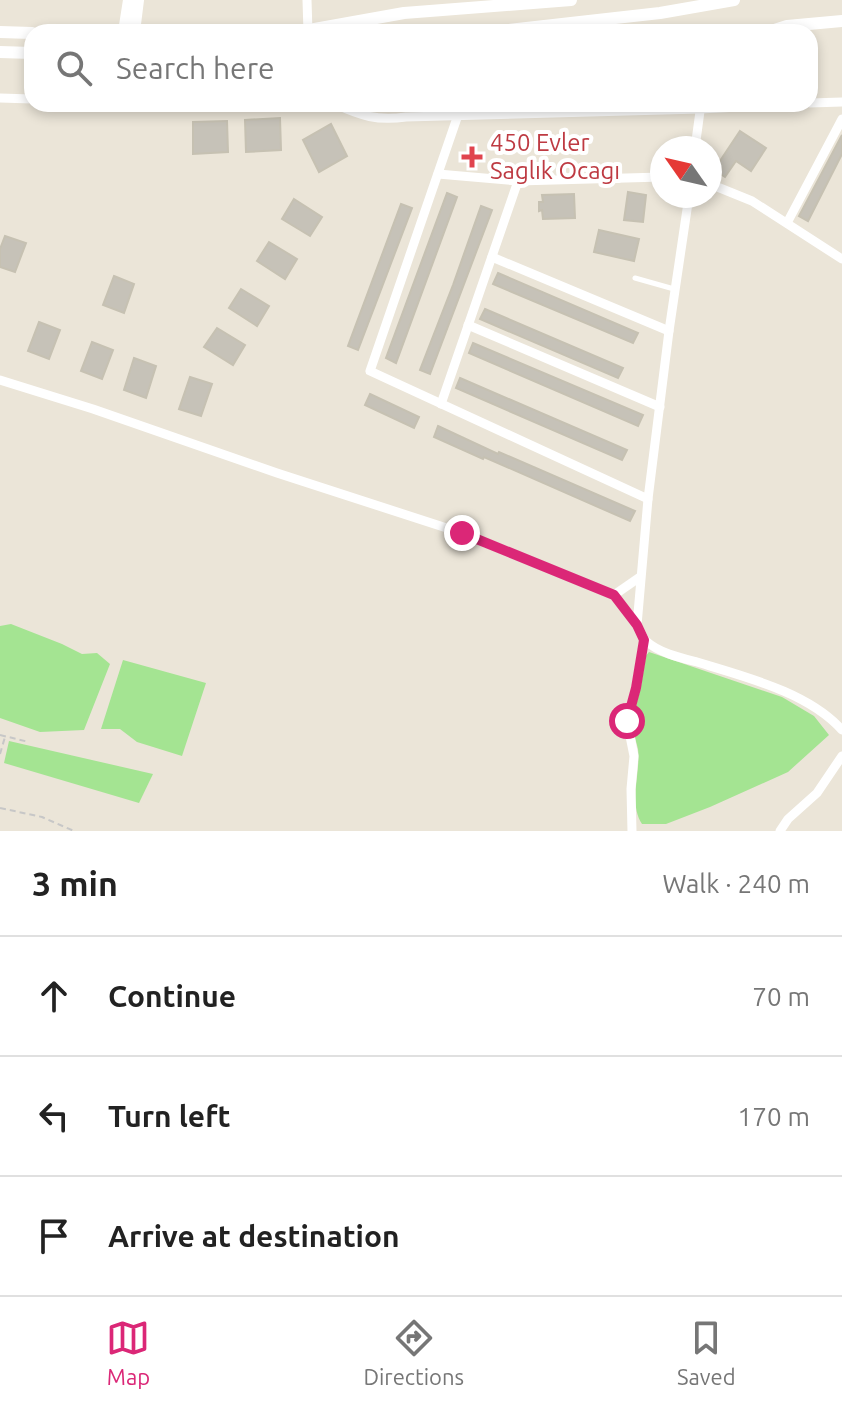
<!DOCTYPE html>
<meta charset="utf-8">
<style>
body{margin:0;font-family:Ubuntu,sans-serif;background:#f6f6f6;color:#222}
.compass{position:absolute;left:650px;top:136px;width:72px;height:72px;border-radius:50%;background:#fff;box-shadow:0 4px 12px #0003;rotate:304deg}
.stop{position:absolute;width:24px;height:24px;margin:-18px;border:6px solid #db2777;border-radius:50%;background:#fff}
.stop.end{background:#db2777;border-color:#fff;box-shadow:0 2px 8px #0008}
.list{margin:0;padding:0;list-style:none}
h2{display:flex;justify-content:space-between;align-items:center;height:104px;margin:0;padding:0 32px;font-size:34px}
h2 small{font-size:26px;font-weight:400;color:#767676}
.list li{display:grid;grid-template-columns:52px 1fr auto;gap:24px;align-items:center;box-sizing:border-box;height:120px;padding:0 32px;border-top:2px solid #e0e0e0}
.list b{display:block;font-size:30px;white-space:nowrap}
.list em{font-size:26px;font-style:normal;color:#767676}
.icon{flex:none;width:44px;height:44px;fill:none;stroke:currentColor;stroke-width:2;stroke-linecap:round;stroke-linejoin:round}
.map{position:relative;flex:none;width:842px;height:831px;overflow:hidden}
.search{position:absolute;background:#fff;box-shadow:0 4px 12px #0003;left:24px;right:24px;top:24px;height:88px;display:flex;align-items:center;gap:20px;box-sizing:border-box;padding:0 28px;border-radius:24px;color:#767676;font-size:30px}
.sheet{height:464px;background:#fff}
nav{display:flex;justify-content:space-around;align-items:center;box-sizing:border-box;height:112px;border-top:2px solid #e0e0e0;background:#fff;font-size:22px;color:#767676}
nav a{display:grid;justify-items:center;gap:4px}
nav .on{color:#db2777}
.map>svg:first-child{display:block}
.green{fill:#a4e492}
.building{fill:#c6c2b8;stroke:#c6c1b2;stroke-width:2}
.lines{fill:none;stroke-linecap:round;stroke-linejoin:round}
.path{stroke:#c7c7c7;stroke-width:2;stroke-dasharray:6 4;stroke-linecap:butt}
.service{stroke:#fff;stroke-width:5}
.minor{stroke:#fff;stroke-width:9}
.tertiary{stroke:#fff;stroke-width:12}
.route{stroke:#db2777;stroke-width:10}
.health-dot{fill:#e0444e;stroke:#fff;stroke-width:3}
.labels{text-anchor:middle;stroke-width:8;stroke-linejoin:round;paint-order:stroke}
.health-label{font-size:24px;fill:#be3a42;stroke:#fff;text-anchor:start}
</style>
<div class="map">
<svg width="842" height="831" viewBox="0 0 842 831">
<rect width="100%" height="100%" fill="#ebe5d8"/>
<g class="green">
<path d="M11 624 62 644 82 654 97 653 110 664 84 730 40 732 0 718V626Z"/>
<path d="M649 652 782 697 814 716 829 735 788 772 710 807 666 824H642C628 802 641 773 638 749 635 736 631 726 633 712 636 694 641 675 645 657Z"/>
<path d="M123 660 206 683 182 756 137 742 120 729H101Z"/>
<path d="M9 741 153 774 139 803 4 763Z"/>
</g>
<g class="building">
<path d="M280 118 281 150 246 152 245 120Z"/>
<path d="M227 121 228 152 193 154V122Z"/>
<path d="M331 124 347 156 319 172 303 140Z"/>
<path d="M740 131 766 148 751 171 736 161 725 177 714 170Z"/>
<path d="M842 135V154L808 221 799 216Z"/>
<path d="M628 192 646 195 643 222 624 220Z"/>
<path d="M447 193 457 197 396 363 386 358Z"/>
<path d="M574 194 575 218 543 219 542 210 539 211V202H543L542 195Z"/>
<path d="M294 199 322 217 310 236 282 219Z"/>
<path d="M401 204 412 208 358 350 348 346Z"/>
<path d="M481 206 492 210 430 374 420 370 453 285Z"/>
<path d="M599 230 639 239 634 261 594 252Z"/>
<path d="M5 236 26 243 15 272 0 267V249Z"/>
<path d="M269 242 297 259 285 279 257 261Z"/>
<path d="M498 273 638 333 633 343 493 284Z"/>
<path d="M114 276 134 284 124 313 103 305Z"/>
<path d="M241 289 269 306 257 326 229 308Z"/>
<path d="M485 309 623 368 618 378 480 319Z"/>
<path d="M39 322 60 330 49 359 28 351Z"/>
<path d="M217 328 245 345 233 365 204 347Z"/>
<path d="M92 342 113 350 102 379 81 371Z"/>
<path d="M473 343 643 415 638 426 469 353Z"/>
<path d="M134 358 156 366 146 398 124 390Z"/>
<path d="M190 377 212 384 201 416 179 409Z"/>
<path d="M460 378 627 450 622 460 456 388Z"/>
<path d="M370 394 419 417 414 428 365 405Z"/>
<path d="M438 426 498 454 499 452 635 511 630 521 484 457 483 459 434 437Z"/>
</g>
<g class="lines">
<g class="path">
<path d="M0 735 29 742"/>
<path d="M0 754 5 737"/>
<path d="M0 808 42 817 74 831"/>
</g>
<path class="service" d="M635 278 674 289"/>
<g class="minor">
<path d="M307 0 308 32"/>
<path d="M0 98 32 99"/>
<path d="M810 103 842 102"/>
<path d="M335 104C361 116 377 121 406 117L700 109 798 104"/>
<path d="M458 115 370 371 648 499 669 331 689 196"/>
<path d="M695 148 701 104"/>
<path d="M438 174 518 181 662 177"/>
<path d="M710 184 752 201 842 259"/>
<path d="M787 223 842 119"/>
<path d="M492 257 669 331"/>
<path d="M468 325 660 407"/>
<path d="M0 380 93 409 277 473 462 533 614 595 637 625"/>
<path d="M441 404 518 181"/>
<path d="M648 499 637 625C640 630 642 637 646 641 659 653 681 658 697 662 745 677 808 692 842 730"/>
<path d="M614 595 640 577"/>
<path d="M632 831 631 789 634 756 627 721 636 688 644 640"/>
<path d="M780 831 788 819 817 793 842 756"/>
</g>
<g class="tertiary">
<path d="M0 32 32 33"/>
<path d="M124 32 129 0"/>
<path d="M134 32 138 0"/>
<path d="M263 32 309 30 404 13 571 0"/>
<path d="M490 32 660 13 734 0"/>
<path d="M768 32 787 26 842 21"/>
<path d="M0 52 32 53"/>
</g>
</g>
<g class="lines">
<path class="route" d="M462 533 614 595 637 625 644 640 636 688 627 721"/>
</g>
<path class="health-dot" d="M468 145h8v8h8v8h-8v8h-8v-8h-8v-8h8z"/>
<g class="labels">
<g class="health-label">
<text x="490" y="151">450 Evler<tspan x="490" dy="28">Saglık Ocagı</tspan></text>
</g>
</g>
</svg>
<svg class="compass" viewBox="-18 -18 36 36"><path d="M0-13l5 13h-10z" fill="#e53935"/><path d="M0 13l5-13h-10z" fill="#767676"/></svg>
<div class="stop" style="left:627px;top:721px"></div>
<div class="stop end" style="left:462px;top:533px"></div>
<div class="search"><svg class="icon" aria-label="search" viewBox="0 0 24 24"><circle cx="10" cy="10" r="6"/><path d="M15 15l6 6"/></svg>Search here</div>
</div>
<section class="sheet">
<h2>3 min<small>Walk · 240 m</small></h2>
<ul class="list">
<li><svg class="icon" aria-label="ahead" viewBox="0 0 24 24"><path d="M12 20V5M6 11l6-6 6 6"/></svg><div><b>Continue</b></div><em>70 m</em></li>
<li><svg class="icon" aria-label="left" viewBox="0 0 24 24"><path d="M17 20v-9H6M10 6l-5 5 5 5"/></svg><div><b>Turn left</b></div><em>170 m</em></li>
<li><svg class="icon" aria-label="arrive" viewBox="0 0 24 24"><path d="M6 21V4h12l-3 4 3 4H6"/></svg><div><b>Arrive at destination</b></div></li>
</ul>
</section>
<nav>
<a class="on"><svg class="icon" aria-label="map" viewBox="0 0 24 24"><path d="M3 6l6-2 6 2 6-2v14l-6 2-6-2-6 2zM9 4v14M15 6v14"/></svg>Map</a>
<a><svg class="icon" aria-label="directions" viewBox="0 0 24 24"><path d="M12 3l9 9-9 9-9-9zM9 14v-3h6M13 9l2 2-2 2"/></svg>Directions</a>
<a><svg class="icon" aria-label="saved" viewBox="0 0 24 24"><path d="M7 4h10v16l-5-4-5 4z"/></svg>Saved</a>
</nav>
